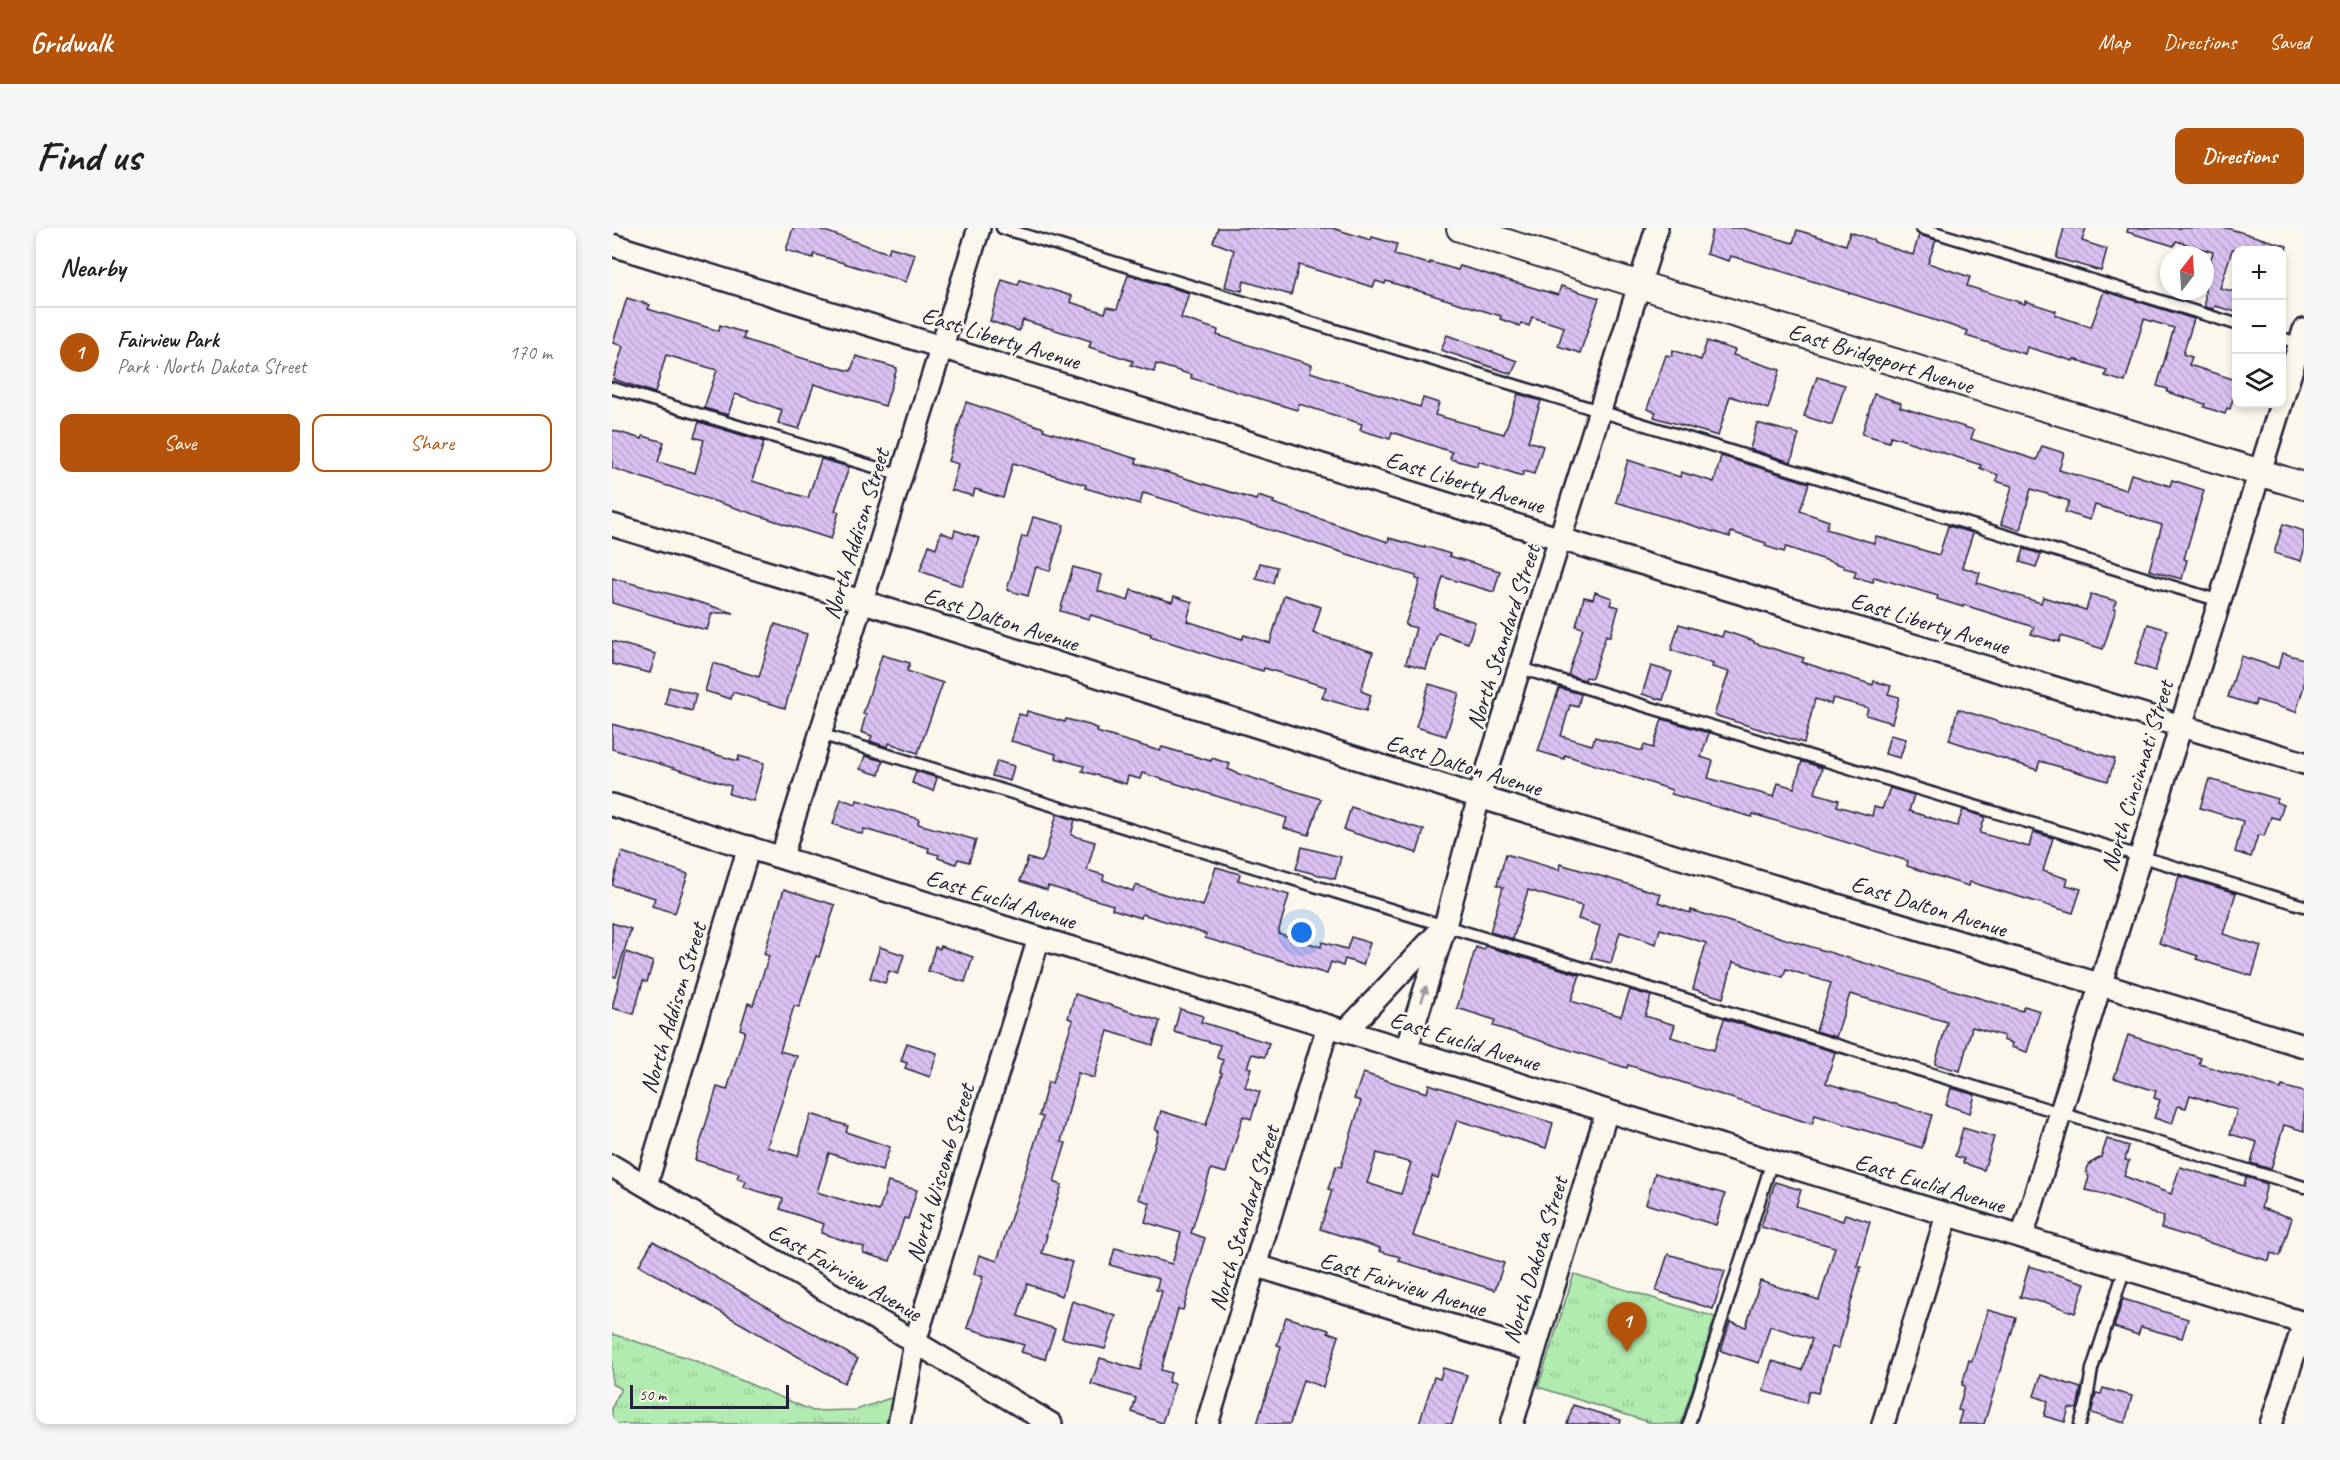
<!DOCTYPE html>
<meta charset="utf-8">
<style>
body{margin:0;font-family:Caveat,sans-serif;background:#f6f6f6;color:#202124}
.controls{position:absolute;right:18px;top:18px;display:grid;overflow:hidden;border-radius:12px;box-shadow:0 3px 9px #0003}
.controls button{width:54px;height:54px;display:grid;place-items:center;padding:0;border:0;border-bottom:2px solid #e0e0e0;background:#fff;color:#202124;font:30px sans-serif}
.compass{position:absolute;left:1548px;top:18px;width:54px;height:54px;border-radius:50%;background:#fff;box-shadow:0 3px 9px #0003;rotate:17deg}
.scale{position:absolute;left:18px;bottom:15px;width:159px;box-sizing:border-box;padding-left:6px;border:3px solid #22223b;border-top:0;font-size:16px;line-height:21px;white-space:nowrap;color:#22223b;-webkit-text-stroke:4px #fbf7ec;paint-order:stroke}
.you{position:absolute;left:690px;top:705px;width:21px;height:21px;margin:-15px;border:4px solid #fff;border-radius:50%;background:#1a73e8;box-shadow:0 0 0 9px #1a73e833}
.badge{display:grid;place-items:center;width:39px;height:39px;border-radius:50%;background:#b45309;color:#fff;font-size:20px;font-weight:700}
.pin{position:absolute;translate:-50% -50px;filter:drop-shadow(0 2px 3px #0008)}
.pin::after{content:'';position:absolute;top:32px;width:21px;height:18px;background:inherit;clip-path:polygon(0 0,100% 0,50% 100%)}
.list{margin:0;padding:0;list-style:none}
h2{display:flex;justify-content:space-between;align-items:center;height:78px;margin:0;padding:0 24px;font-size:26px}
h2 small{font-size:20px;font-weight:400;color:#757577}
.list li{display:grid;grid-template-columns:39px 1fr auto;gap:18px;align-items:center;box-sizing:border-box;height:90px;padding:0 24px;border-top:2px solid #e0e0e0}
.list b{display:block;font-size:22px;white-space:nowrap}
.list p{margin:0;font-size:20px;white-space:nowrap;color:#757577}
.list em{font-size:20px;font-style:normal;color:#757577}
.actions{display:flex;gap:12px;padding:18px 24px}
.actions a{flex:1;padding:14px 0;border:2px solid #b45309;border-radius:12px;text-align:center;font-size:21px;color:#b45309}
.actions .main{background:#b45309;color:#fff}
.icon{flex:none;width:33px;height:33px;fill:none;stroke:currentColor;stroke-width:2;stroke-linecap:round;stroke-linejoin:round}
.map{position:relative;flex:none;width:1692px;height:1196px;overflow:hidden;border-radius:12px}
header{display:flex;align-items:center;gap:36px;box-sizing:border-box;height:84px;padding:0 30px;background:#b45309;color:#fff}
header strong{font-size:28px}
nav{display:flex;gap:33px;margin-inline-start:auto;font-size:21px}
.intro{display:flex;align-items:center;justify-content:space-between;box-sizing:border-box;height:144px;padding:0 36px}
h1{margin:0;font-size:42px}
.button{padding:15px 27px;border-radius:12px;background:#b45309;color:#fff;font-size:21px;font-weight:700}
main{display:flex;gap:36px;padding:0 36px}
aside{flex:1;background:#fff;border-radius:12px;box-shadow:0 3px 9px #0003}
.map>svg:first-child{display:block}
.grass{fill:url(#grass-tufts);stroke:#6a8675;stroke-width:1.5}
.building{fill:url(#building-back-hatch);stroke:#22223b;stroke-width:1.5;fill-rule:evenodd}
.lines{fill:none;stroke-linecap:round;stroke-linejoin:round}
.service-casing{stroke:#22223b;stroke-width:15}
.minor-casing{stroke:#22223b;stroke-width:26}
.tertiary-casing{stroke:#22223b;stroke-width:30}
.service{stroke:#fbf7ec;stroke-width:10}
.minor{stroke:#fbf7ec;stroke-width:21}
.tertiary{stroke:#fbf7ec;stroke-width:26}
.oneway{fill:#99979c}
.labels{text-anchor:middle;stroke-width:5;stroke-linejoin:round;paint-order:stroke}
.street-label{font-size:24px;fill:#22223b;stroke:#fbf7ec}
</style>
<header>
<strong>Gridwalk</strong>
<nav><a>Map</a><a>Directions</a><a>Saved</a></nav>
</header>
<div class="intro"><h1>Find us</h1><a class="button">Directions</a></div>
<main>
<aside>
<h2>Nearby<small></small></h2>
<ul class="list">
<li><span class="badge">1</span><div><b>Fairview Park</b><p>Park · North Dakota Street</p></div><em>170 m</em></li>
</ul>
<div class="actions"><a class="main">Save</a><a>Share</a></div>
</aside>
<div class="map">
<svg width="1692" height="1196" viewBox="0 0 1692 1196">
<defs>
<pattern id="grass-tufts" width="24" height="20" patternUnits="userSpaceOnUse" patternTransform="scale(1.5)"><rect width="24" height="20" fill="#b1ebaf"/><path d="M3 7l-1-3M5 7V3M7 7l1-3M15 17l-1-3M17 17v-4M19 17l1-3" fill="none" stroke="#98c997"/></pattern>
<pattern id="building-back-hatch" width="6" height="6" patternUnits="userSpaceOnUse" patternTransform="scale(1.5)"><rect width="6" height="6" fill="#dac0f0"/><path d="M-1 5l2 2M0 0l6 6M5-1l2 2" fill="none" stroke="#bba5cf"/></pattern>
</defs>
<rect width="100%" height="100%" fill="#fbf7ec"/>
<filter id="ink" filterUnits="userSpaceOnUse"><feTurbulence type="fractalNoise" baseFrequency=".0167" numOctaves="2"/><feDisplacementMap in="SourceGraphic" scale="12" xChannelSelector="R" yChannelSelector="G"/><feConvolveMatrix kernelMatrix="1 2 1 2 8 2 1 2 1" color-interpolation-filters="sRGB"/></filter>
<g filter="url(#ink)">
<g class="grass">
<path d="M962 1046 1103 1089 1069 1196H1043L926 1159Z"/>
<path d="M0 1106 79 1131 201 1183 244 1182 284 1168V1196H0V1179L9 1161 0 1156Z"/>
</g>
<g class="building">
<path d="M181 0H204L276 25 278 19 303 26 294 54 202 26 201 30 174 22Z"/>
<path d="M606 0H720L759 12 760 9 785 16 782 27 818 36V34L846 42 848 38 946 67 949 58 987 70 968 125 946 118 952 99 920 89 917 98 909 95 908 98 888 91 889 88 774 53 773 56 764 53 761 59 687 37 679 67 632 53 630 63 613 59 622 22 601 14Z"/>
<path d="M1101 0H1130L1181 15 1185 2 1234 17 1238 4 1262 12V14L1301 27 1307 7 1324 12 1316 35 1358 49 1355 58 1413 76V73L1444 83 1443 87 1479 99 1492 63 1582 91 1571 126 1580 129 1577 137 1624 152V160L1618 181 1615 180 1613 186 1592 179 1593 176 1555 164 1556 161 1545 158 1562 100 1532 91 1513 154 1493 148 1495 142 1462 131 1461 133 1415 119 1413 126 1354 108 1356 103 1172 44 1119 28 1117 33 1094 26Z"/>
<path d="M1452 0H1474L1470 13 1495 21 1489 43 1444 30Z"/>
<path d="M1516 0H1615L1675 18 1674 22H1620L1608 60 1624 64V84L1603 78 1602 81 1593 79V51L1601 24 1564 13 1562 18 1515 4Z"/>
<path d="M516 47 577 65 569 90 606 102 605 107 700 137 698 144 808 179 811 170 827 175 823 187 892 206 906 166 929 173 916 213 931 218 922 246 912 243 910 248 866 233 865 238 838 231 840 224 780 204 778 211 748 202 750 196 687 176 685 182 579 150 580 147 544 136 542 144 519 137 521 133 477 119 479 113 411 92 407 103 378 93 390 52 406 57 408 52 460 68 458 74 493 85 495 79 505 81Z"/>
<path d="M15 70 38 77 36 81 107 103 108 97 133 105 131 111 193 131 239 143 244 128 285 140 273 178 202 156 187 201 166 195 170 182 123 166 116 187 92 180 105 142 54 127 43 165 1 151 11 118 1 115Z"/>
<path d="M835 107 905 133 900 146 829 122Z"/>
<path d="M1095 113 1123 122 1121 127 1168 142 1156 181 1118 168 1106 208 1042 189 1044 184 1035 181 1054 127 1060 128 1061 122 1089 132Z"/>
<path d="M1205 149 1233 157 1220 197 1192 188Z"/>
<path d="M1262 166 1289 175 1288 179 1362 202 1359 211 1425 232 1430 218 1452 225 1447 242 1514 262 1519 246 1558 258 1560 252 1592 262 1572 331 1575 332 1570 351 1537 342 1550 297 1483 277 1478 292 1453 284 1457 273 1419 261 1408 302 1389 296 1400 258 1384 253 1386 247 1368 240 1369 237 1279 208 1277 214 1250 206Z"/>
<path d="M354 174 432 200 431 202 525 231 524 235 644 272 646 268 662 273 661 275 776 314 777 310 813 320V318L838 326 837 328 888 343 882 364 831 349 822 380 863 394 856 415 826 405 814 441 794 435 804 400 793 397 808 352 804 351V348L685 310 531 265 528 276 473 260 474 257 401 235 391 270 363 261 361 268 339 262 346 236 336 233Z"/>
<path d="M87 194 152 214 140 253 196 270 209 231 237 239 223 283 227 284 219 311 0 240V202L30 211 31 208 52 214 46 234 83 245 92 212 82 209Z"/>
<path d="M1145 195 1187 206 1179 234 1138 221Z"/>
<path d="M1109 228 1197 255 1188 283 1217 293 1214 301 1262 315 1264 308 1327 327 1336 298 1361 305 1350 339 1368 345 1365 355 1429 375 1431 369 1474 382 1479 366 1504 373 1502 381H1504L1491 421 1449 408 1447 414 1419 406 1422 399 1352 377 1351 379 1325 371 1326 368 1262 349 1261 354 1242 349 1244 343 1232 340V338L1174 319 1172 324 1153 318 1154 315 1119 304 1118 309 1004 274 1016 232 1068 249 1069 244 1102 254Z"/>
<path d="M421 289 452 297 438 343 424 339 416 368 395 362 410 308 415 309Z"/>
<path d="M1671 296 1692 303V322L1689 333 1662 325Z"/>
<path d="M343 302 367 310 350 358 308 343 317 317 324 320 329 304 341 309Z"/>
<path d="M1412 321 1429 326 1424 339 1408 334Z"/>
<path d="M648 335 665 339 661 355 644 351Z"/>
<path d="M461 339 490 347 486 363 516 373 519 362 560 374 562 368 580 374 575 393 630 411 632 407 658 415 672 367 709 379 701 405 761 424 749 463 759 467 754 483 710 470 714 459 652 440 651 443 610 431 538 408 539 406 479 387 477 391 448 383Z"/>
<path d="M0 350 76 371 122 385H100L95 402 58 392 0 375Z"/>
<path d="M983 364 1000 370 998 377 1007 379 998 409 994 407 980 450 974 449 973 452 956 447 971 400 964 398 972 369 981 371Z"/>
<path d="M163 396 195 406 173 480 121 464 119 471 93 463 101 435 147 449Z"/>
<path d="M1067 396 1110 409 1112 403 1142 413V415L1192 430 1190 434 1261 457 1262 453 1279 458 1276 466 1287 469 1280 495 1254 487 1256 480 1221 470 1219 476 1203 471 1192 515 1102 487 1117 444 1100 439 1101 436 1059 422Z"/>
<path d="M1536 396 1556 402 1543 443 1523 436Z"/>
<path d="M0 413 44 426 38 445 0 436Z"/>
<path d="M1670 425 1692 431V458L1684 484 1644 472 1643 477 1616 469 1629 428 1666 440Z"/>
<path d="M270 427 298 435 295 443 331 455 306 525 277 515 276 519 258 513 260 508 249 504 254 486H251Z"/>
<path d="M1039 438 1060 444 1051 472 1030 466Z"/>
<path d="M817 456 847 465 834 508 804 499Z"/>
<path d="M57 459 84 466 80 483 53 476Z"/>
<path d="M947 460 969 466 966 479 958 477 949 508 980 517 983 509 1030 523 1032 517 1041 520 1050 491 1097 505 1089 529 1101 533 1096 550 1162 569 1166 555 1182 560 1190 533 1210 540 1203 565 1227 572 1225 578 1260 588 1262 579 1270 581 1278 560 1302 567 1297 583 1345 598 1351 582 1373 589 1368 605 1417 619 1421 604 1441 610 1431 643 1456 651 1454 657 1469 661 1461 685 1358 654 1357 658 1340 653 1295 638 1296 633 1141 586 1140 589 1059 566 1060 562 953 527 952 531 926 523Z"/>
<path d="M1346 481 1503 531 1496 553 1428 533 1425 542 1337 512Z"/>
<path d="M415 483 453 494 454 491 477 497 486 501 485 504 548 523 550 519 599 533 600 530 618 536 616 541 627 546 709 571 697 607 672 600 675 590 530 545 528 551 516 548 514 556 470 543 472 538 443 530 444 526 399 513 407 486 414 488Z"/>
<path d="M0 496 126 533 127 528 152 535 141 573 117 566 119 558 0 521Z"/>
<path d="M1278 507 1294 511 1288 530 1273 526Z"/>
<path d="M253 528 271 533 267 547 248 541Z"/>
<path d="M385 533 402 538 398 553 380 548Z"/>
<path d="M304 543 325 550 321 563 300 555Z"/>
<path d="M1597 551 1666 571 1664 574 1672 577 1667 591 1659 589 1652 608 1646 607 1639 629 1623 624 1631 593 1588 580Z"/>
<path d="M229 571 244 576 245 572 307 591 306 596 364 612 357 634 346 631 344 636 326 630 327 627 316 624 317 620 252 601 250 606 221 596Z"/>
<path d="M739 579 812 602 805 625 732 602Z"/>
<path d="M445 586 463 592 459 607 483 614 475 642 492 647 491 652 521 663 523 657 591 678 604 639 628 646 626 652 677 667 666 705 709 719 710 714 735 721 739 709 758 715 751 737 733 731 731 738 719 734 715 746 593 710 594 706 530 686 529 690 500 681 501 677 436 658 435 662 408 653 416 630 429 634 432 630Z"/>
<path d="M690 619 729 629 723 651 684 641Z"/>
<path d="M10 624 76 646 63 685 40 678 43 670 0 657Z"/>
<path d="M894 626 947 642 948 636 1049 666 1046 674 1078 685 1079 682 1410 783 1412 778 1428 783 1415 824 1399 819 1400 815 1391 812 1392 808 1360 799 1348 843 1323 836 1335 794 1238 766 1224 809 1204 803 1219 755 1174 741 1171 749 1121 734 1111 770 1081 761 1094 715 1048 701 1044 716 1008 704 999 735 979 730 988 698 966 691 970 678 916 662 901 711 878 704 891 659 885 657Z"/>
<path d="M1567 648 1624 665 1611 706 1649 718 1640 748 1584 731 1586 728 1547 715Z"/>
<path d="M172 661 223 677 207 729 204 728 187 779 182 778 168 823 185 828 155 919 186 928 199 886 236 898 234 904 278 919 270 943 217 925 205 964 267 983 276 954 305 962 296 991 292 990 278 1033 251 1025 252 1019 209 1005 212 996 168 981 171 971 132 959 134 953 125 950 127 945 83 932 105 859 115 862 133 803 128 801 136 775 141 777 157 728 152 726Z"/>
<path d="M0 695 19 701 4 749 0 748Z"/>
<path d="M329 718 361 729 353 754 316 743 323 719 328 721Z"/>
<path d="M873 718 968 747 959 773 1009 788 1018 762 1039 768 1033 788 1063 797 1059 809 1102 822 1112 791 1223 824 1214 855 1320 887 1310 920 1203 887 1200 896 1016 837 1015 840 881 798 883 792 845 780 864 719 872 722Z"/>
<path d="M268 719 292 727 286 746 277 743 273 755 258 750Z"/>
<path d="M14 724 41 734 35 754 31 753 22 786 0 780Z"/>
<path d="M463 766 548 793 541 817 496 803 482 850 466 845 449 914 454 915 442 954 450 957 434 1007H435L430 1025 460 1034 450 1068 415 1056 406 1088 443 1101 433 1131 409 1124 412 1117 355 1100 371 1049 362 1046 367 1027 385 1033 431 889 427 888 436 854 440 855 461 792 456 790Z"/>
<path d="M568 781 591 788 589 794 657 815 653 829 640 826 635 839 639 840 633 859 648 864 639 891 631 888 614 945 599 941 579 1005 593 1010 571 1082 566 1081 549 1142 559 1145 556 1154 563 1156 550 1195 520 1184 524 1170 479 1156 488 1130 528 1142 550 1063 544 1062 547 1051 498 1037 503 1020 560 1036 569 1005 533 994 538 975 526 971 547 903 543 902 549 883 594 897 610 845 608 844 611 832 605 830 608 817 562 804Z"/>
<path d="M1516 807 1589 830 1587 836 1669 861 1670 858 1692 864V903L1672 897 1659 941 1639 935 1645 914 1618 906 1625 882 1578 867 1574 880 1566 878 1560 896 1542 890 1548 872 1542 870 1544 863 1502 850Z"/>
<path d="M295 815 325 825 318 849 293 840 295 835 289 833Z"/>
<path d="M751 845 815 865 817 856 941 895 934 920 845 892 826 950 820 948 801 1008 892 1035 883 1062 787 1033 788 1029 767 1023 768 1020 708 1001 720 962 716 961 724 938 729 939 749 873 742 871ZM765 925 799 935 789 966 755 955Z"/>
<path d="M1339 860 1363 867 1358 885 1334 877Z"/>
<path d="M1351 900 1382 909 1372 942 1351 935 1352 931 1343 928Z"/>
<path d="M1495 911 1517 918 1513 932 1517 933 1512 948 1559 966 1568 939 1632 958 1634 949 1655 956 1649 980 1680 990 1668 1028 1659 1025 1657 1033 1549 1000 1552 989 1492 966 1473 962 1477 949 1474 944 1477 936 1489 929Z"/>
<path d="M1043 945 1113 966 1104 997 1034 976Z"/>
<path d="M1163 954 1189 962 1184 978 1231 993 1233 986 1258 994 1245 1038 1249 1039 1226 1121 1220 1119 1206 1165 1197 1163 1194 1175 1151 1163 1160 1133 1190 1142 1200 1111 1158 1098 1147 1135 1109 1123 1118 1094 1134 1099 1148 1053 1207 1072 1223 1019 1149 999Z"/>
<path d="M41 1013 246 1131 232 1155 27 1037Z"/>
<path d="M1056 1026 1113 1043 1101 1081 1044 1063Z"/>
<path d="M1417 1038 1473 1055 1463 1085 1433 1074V1075L1408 1069Z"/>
<path d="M1511 1071 1576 1091 1570 1110 1529 1099 1526 1107 1502 1099Z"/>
<path d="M460 1073 504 1088 493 1121 450 1110Z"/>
<path d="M1376 1082 1404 1090 1372 1196H1346L1350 1183 1346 1182 1353 1158 1350 1157 1357 1132 1360 1133Z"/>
<path d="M674 1089 717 1102 716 1104 727 1108 711 1159 691 1152 678 1196H645L669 1118 665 1117Z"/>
<path d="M831 1140 855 1147 840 1196H807L822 1149 828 1151Z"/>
<path d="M1429 1147 1469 1160 1465 1181 1457 1180 1453 1194 1432 1188 1436 1173 1422 1168Z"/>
<path d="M1491 1160 1520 1168 1513 1195 1479 1185 1484 1165 1489 1166Z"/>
<path d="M961 1177 1009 1192 1008 1196H955Z"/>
</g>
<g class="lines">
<defs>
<g id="service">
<path d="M390 0 1608 373"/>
<path d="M1309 0 1624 96"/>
<path d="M1670 110 1688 116"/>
<path d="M0 160 289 247"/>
<path d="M908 440 1692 678"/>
<path d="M208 506 833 698 1692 959"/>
<path d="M1077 1196 1160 933"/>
<path d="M1468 1196 1474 1177 1480 1141 1513 1040"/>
</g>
<g id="minor">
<path d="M0 17 949 311 1692 535"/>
<path d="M0 297 249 373 867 569 1692 818"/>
<path d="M0 577 427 710 1692 1095"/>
<path d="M170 628 367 0"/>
<path d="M734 803 828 703"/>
<path d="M794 822 833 698 867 569 1045 0"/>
<path d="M0 938 303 1114 439 1196"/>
<path d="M34 957 137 619"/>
<path d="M1410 1009 1692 102"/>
<path d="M645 1038 922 1123"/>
<path d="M287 1196 303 1114 427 710"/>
<path d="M595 1196 716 798"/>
<path d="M900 1196 995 883"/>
<path d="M1271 1196 1335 987"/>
<path d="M1659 1196 1692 1096"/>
</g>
<path id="tertiary" d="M848 0 1028 57 1692 258"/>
</defs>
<use href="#service" class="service-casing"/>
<use href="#minor" class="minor-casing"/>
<use href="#tertiary" class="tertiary-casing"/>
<use href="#service" class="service"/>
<use href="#minor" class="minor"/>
<use href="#tertiary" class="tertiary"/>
</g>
<defs><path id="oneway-solid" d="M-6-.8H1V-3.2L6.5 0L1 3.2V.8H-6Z" transform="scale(1.5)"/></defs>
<use class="oneway" href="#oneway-solid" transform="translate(812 766) rotate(-73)"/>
</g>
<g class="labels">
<g class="street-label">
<text transform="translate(389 110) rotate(17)" y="8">East Liberty Avenue</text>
<text transform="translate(1269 130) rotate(17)" y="8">East Bridgeport Avenue</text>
<text transform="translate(853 254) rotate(17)" y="8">East Liberty Avenue</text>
<text transform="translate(244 306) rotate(-73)" y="8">North Addison Street</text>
<text transform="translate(389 391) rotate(18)" y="8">East Dalton Avenue</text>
<text transform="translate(1318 395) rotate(17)" y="8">East Liberty Avenue</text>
<text transform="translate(891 409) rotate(-72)" y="8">North Standard Street</text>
<text transform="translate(852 537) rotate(17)" y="8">East Dalton Avenue</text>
<text transform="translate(1525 548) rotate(-73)" y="8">North Cincinnati Street</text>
<text transform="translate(389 671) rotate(17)" y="8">East Euclid Avenue</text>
<text transform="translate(1317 678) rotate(17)" y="8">East Dalton Avenue</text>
<text transform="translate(61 780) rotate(-73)" y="8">North Addison Street</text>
<text transform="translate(853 813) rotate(17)" y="8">East Euclid Avenue</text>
<text transform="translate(328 945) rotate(-73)" y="8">North Wiscomb Street</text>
<text transform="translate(1318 955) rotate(17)" y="8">East Euclid Avenue</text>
<text transform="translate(632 990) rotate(-73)" y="8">North Standard Street</text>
<text transform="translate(923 1032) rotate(-73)" y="8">North Dakota Street</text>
<text transform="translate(233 1044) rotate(30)" y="8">East Fairview Avenue</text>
<text transform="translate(791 1056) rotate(17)" y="8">East Fairview Avenue</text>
</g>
</g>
</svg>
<div class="controls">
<button>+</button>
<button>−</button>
<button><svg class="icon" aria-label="layers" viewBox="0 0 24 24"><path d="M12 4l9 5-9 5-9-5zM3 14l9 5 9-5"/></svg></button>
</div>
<svg class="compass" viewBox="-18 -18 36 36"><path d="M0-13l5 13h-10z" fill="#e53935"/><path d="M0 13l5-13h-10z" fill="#757577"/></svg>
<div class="scale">50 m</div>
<div class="you"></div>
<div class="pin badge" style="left:1015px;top:1124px">1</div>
</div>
</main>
